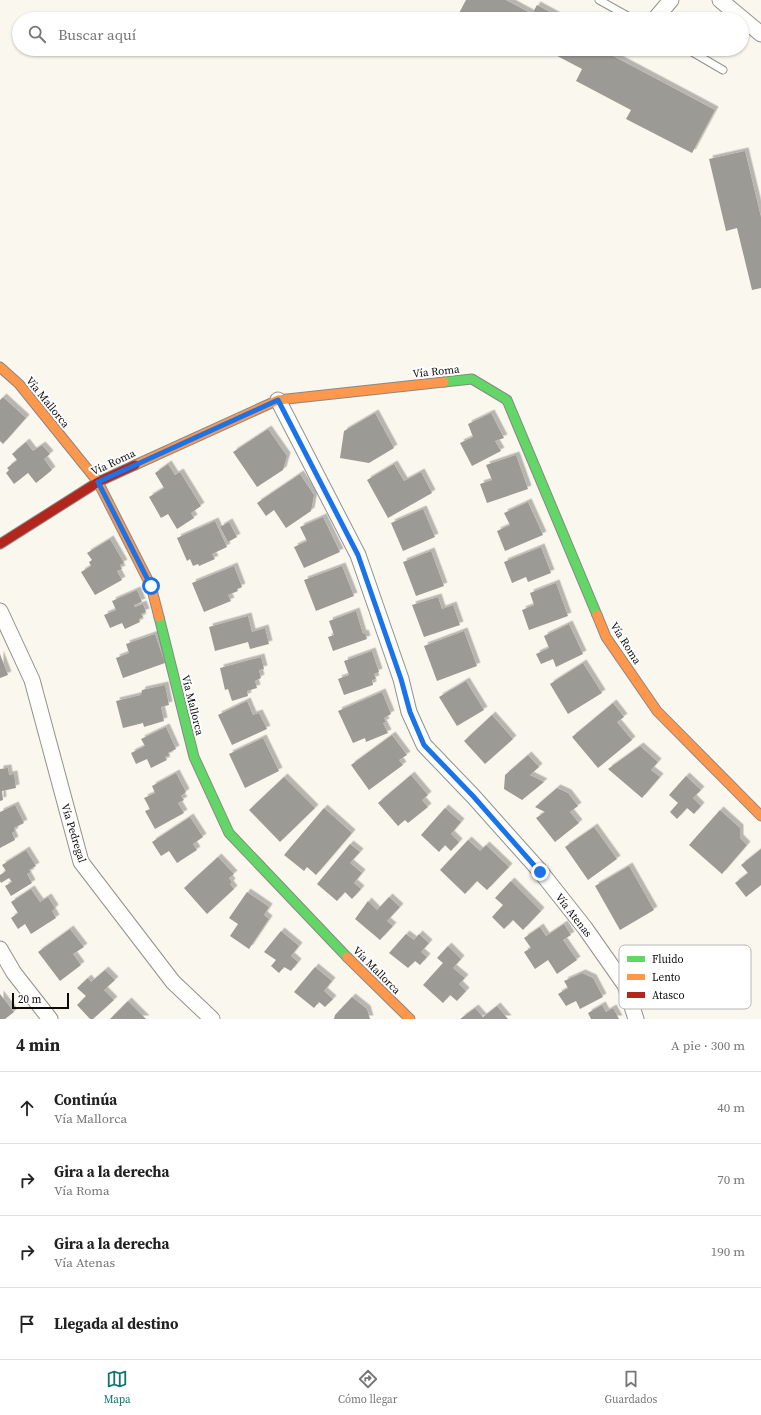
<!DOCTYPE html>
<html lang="es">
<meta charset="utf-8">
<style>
body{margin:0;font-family:"Source Serif 4",serif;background:#f6f6f6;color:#222}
.scale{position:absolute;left:12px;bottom:10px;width:57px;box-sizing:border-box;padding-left:4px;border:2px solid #0b0b0b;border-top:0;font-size:11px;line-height:14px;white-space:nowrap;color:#0b0b0b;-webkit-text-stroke:3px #fff;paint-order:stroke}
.stop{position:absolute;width:12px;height:12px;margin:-9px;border:3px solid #1a73e8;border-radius:50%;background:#fff}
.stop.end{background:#1a73e8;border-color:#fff;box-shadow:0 1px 4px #0008}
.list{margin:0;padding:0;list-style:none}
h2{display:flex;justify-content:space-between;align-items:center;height:52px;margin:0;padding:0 16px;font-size:17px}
h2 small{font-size:13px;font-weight:400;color:#767676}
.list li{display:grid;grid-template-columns:26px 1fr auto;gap:12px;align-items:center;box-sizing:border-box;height:72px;padding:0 16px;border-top:1px solid #e0e0e0}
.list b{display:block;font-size:15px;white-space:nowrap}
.list p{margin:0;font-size:13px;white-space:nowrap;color:#767676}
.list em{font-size:13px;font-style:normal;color:#767676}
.icon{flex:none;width:22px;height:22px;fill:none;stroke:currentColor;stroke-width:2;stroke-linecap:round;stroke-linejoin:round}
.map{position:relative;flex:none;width:761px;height:1019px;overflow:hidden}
.search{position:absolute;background:#fff;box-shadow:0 1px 3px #0004;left:12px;right:12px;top:12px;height:44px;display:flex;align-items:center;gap:10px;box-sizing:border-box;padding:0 14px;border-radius:22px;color:#767676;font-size:15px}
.sheet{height:340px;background:#fff}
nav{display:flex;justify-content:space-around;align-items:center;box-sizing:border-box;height:56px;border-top:1px solid #e0e0e0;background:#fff;font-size:11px;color:#767676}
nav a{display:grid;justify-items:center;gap:2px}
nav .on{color:#0f766e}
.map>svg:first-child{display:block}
.building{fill:#9c9a94;filter:url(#shadow)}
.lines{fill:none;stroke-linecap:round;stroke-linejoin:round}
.lane-casing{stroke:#93918d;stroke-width:9}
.street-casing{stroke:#93918d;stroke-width:17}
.fast-casing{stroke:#898884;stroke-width:11}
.slow-casing{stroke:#898884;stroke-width:11}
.jam-casing{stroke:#898884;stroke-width:11}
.lane{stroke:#fefefc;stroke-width:7}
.street{stroke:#fefefc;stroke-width:15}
.fast{stroke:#63d668;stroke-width:9}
.slow{stroke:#ff974d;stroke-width:9}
.jam{stroke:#b3261e;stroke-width:9}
.route{stroke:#1a73e8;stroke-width:5}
.labels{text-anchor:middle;stroke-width:4;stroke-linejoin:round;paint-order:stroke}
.street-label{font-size:11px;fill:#0b0b0b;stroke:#fff}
.key{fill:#fff;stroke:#b6b6b6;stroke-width:1}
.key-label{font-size:11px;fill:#0b0b0b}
</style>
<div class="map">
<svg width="761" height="1019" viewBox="0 0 761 1019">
<defs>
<filter id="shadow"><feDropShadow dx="3.5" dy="-3.5" stdDeviation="0" flood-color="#0004"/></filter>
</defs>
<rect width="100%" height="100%" fill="#faf7ee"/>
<g class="building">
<path d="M466 0H506L532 14 537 5 563 19H467L458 15Z"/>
<path d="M544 49H600L715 110 692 153 626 119 631 110 576 81 582 69Z"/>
<path d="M745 151 761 217V288L752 290 737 228 726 231 709 159Z"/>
<path d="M3 397 26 418 3 444 0 441V400Z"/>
<path d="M375 413 394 448 369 463 340 458 344 431Z"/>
<path d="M491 413 504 438 495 441 501 451 472 466 460 443 473 437 468 424Z"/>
<path d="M268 429 287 456 283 470 257 487 233 452Z"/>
<path d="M26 442 33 451 42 445 50 454 44 459 52 470 36 483 28 473 14 484 6 473 9 470 7 468 17 460 12 454Z"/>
<path d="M516 455 528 489 487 503 480 484 492 480 486 465Z"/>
<path d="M168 464 175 475 180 472 201 506 191 513 194 518 177 529 168 514 161 518 149 497 164 488 155 473Z"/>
<path d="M394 464 404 481 421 472 432 493 388 518 367 480Z"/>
<path d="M300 474 314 495 311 511 286 528 274 510 266 516 257 503Z"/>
<path d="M528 502 543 535 505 551 497 531 510 525 504 513Z"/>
<path d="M423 509 435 537 403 551 391 523Z"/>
<path d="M323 517 340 552 304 568 294 547 307 541 300 527Z"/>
<path d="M215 521 227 547 212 554 215 559 199 566 198 564 193 566 190 559 187 561 177 538Z"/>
<path d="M229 522 237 537 228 542 220 527Z"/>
<path d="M110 539 124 563 120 565 122 569 117 571 122 580 95 595 81 572 91 566 89 562 92 560 87 553Z"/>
<path d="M541 547 551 573 528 582 526 577 512 583 504 562Z"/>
<path d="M431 551 444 586 416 596 403 562Z"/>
<path d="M234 566 242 587 237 589 238 591 228 595 231 601 204 612 192 583Z"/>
<path d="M342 566 354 596 316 611 304 580Z"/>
<path d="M556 583 568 616 529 630 522 610 534 605 530 593Z"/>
<path d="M137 590 142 602 134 605 135 607 143 604 146 612 141 614 143 617 139 619 140 622 125 629 122 623 110 628 104 615 116 610 112 601Z"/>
<path d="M438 597 442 609 453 605 460 625 424 637 412 605Z"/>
<path d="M356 611 363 634 365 633 367 639 333 651 328 637 334 635 329 621Z"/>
<path d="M248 616 252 632 265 628 269 644 250 649 248 642 215 651 209 627Z"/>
<path d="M569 624 583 654 556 667 553 659 541 664 536 654 549 648 544 636Z"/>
<path d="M464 631 477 666 437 681 424 646Z"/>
<path d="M155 634 165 663 123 678 116 658 129 653 126 644Z"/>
<path d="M372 651 379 672 374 674 376 679 372 680 373 685 344 695 338 679 349 675 344 661Z"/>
<path d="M0 654 8 675 0 678Z"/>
<path d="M261 657 264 669 259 670 261 678 255 681 257 688 247 691 248 696 232 701 228 689 225 690 220 668Z"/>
<path d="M583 663 602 693 568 714 550 684Z"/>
<path d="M466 681 484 710 457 726 439 697Z"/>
<path d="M165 685 169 705 161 707 164 721 144 727 143 723 123 728 116 701 141 695 142 690Z"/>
<path d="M382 692 391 714 384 718 386 722 383 723 388 733 366 742 365 738 353 743 338 711Z"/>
<path d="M247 701 253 715 259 713 267 729 232 745 218 715Z"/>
<path d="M613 703 624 717 617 722 632 740 598 768 572 737Z"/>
<path d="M492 715 513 739 485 764 464 741Z"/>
<path d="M166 727 176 749 168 753 170 755 165 757 167 760 151 768 147 759 136 764 131 753 145 746 141 739Z"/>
<path d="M392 735 407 755 399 760 403 765 369 790 351 765Z"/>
<path d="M263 738 279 771 245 788 229 754Z"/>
<path d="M640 746 658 762 651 770 660 777 642 798 608 769Z"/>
<path d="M528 755 539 767 530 775 544 782 522 800 504 789 505 775Z"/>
<path d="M8 768 9 775 14 774 16 788 2 791 3 800 0 801V769Z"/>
<path d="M176 773 186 792 181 796 184 800 178 803 184 813 155 829 145 811 150 809 144 798 155 793 152 786Z"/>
<path d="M411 775 428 795 422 800 428 807 408 823 405 820 398 826 378 803Z"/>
<path d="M686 776 701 790 693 798 701 806 694 814 687 808 677 819 670 812 678 803 669 795Z"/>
<path d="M284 777 315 808 280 842 249 810Z"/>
<path d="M557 788 568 793 578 806 570 812 579 823 555 842 536 818 545 812 535 807Z"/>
<path d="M15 805 24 823 14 828 15 831 12 833 15 840 0 848V812Z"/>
<path d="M324 808 352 833 316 875 307 867 304 871 284 855Z"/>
<path d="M445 808 461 822 451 834 459 842 451 851 445 845 439 852 421 835Z"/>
<path d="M720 810 740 828V838L747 845 722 874 689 845Z"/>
<path d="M190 817 203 837 193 844 197 850 177 863 169 851 161 856 152 842Z"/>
<path d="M594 827 617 859 588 880 565 847Z"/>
<path d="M468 840 480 851 486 845 509 867 487 890 477 881 465 894 440 870Z"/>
<path d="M350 844 360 852 350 863 362 873 354 883 361 889 352 899 345 892 337 901 317 884Z"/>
<path d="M761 849V885L746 897 735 883 748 873 741 865Z"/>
<path d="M26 850 36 866 29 870 31 872 27 874 32 883 11 896 5 886 12 882 9 878 1 883 0 881V875L6 871 2 865Z"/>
<path d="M218 857 234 874 229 878 232 882 230 884 234 889 207 914 184 888Z"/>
<path d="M629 866 654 910 620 930 595 886Z"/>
<path d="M511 881 541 911 523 930 513 920 504 929 492 917 503 905 495 898Z"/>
<path d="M31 889 40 902 48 897 55 908 52 911 56 918 31 934 25 924 18 929 11 918 18 913 11 902Z"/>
<path d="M247 892 269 907 264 915 269 919 249 949 230 936 238 924 229 918Z"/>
<path d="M389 897 400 907 387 921 393 926 380 940 355 919 368 901 377 910Z"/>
<path d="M564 924 571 935 563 940 577 960 557 974 548 960 535 969 524 952 531 948 524 938 540 927 546 936Z"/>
<path d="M70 929 84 947 73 954 81 965 60 981 38 952Z"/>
<path d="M281 931 299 946 291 956 298 962 291 971 284 967 279 973 271 966 276 960 264 952Z"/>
<path d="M406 934 414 940 419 934 429 943 421 952 427 957 420 965 415 961 408 968 389 953Z"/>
<path d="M448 946 461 959 453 968 465 978 459 984 466 991 457 1001 450 995 443 1003 423 985 443 963 437 958Z"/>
<path d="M315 967 332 981 324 991 333 999 325 1007 319 1002 314 1008 294 992Z"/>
<path d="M105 970 115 980 104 990 114 1000 93 1019H90L77 1005 86 996 77 988 88 978 91 982Z"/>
<path d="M582 973 593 978 603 997 580 1009 576 1001 566 1006 558 994 568 988 564 981Z"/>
<path d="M0 994 14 1012 5 1019H0Z"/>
<path d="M352 997 367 1009 370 1019H334L335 1015Z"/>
<path d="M128 1001 146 1019H110Z"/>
<path d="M602 1005 606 1012 613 1008 619 1019H591L588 1013Z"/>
<path d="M497 1006 508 1019H460L475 1008 483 1017Z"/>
</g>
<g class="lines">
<defs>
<g id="lane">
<path d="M599 0 633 19"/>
<path d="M687 49 723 70"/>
</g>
<g id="street">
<path d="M720 0 761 34"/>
<path d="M655 19 671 0"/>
<path d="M278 400 358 555 401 679 409 712 424 745 473 796 540 871 585 928 625 985 636 1019"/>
<path d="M0 611 32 680 81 862 173 982 212 1019"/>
<path d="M0 949 14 973 50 1019"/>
</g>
<g id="fast">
<path d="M444 382 472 379 507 400 597 615"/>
<path d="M159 617 194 757 229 833 347 957"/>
</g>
<g id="slow">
<path d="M0 367 19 384 98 482 151 586 159 617"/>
<path d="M135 465 278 400 444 382"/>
<path d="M597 615 606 637 657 711 761 816"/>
<path d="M347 957 410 1019"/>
</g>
<path id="jam" d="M0 544 98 482 135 465"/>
</defs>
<use href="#lane" class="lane-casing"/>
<use href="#street" class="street-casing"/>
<use href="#fast" class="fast-casing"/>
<use href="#slow" class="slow-casing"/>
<use href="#jam" class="jam-casing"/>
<use href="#lane" class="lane"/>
<use href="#street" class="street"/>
<use href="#fast" class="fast"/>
<use href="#slow" class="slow"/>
<use href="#jam" class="jam"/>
</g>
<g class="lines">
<path class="route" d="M151 586 98 482 278 400 358 555 401 679 410 712 424 745 473 796 540 872"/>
</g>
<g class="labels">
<g class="street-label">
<text transform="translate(436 371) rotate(-6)" y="4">Vía Roma</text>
<text transform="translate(48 402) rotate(51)" y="4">Vía Mallorca</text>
<text transform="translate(113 462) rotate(-25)" y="4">Vía Roma</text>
<text transform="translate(626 643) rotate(58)" y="4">Vía Roma</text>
<text transform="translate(193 705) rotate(76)" y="4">Vía Mallorca</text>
<text transform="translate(74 833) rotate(73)" y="4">Vía Pedregal</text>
<text transform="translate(574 915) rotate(52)" y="4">Vía Atenas</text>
<text transform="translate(377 970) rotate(45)" y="4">Vía Mallorca</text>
</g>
</g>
<rect x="619" y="945" width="132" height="64" rx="6" class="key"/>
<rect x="627" y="956" width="18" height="6" fill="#63d668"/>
<rect x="627" y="974" width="18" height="6" fill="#ff974d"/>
<rect x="627" y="992" width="18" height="6" fill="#b3261e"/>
<g class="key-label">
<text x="652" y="963">Fluido</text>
<text x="652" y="981">Lento</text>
<text x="652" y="999">Atasco</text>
</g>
</svg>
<div class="scale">20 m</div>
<div class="stop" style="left:151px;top:586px"></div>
<div class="stop end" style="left:540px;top:872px"></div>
<div class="search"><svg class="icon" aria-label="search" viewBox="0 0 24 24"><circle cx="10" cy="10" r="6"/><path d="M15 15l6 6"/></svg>Buscar aquí</div>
</div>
<section class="sheet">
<h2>4 min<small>A pie · 300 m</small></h2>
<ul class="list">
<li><svg class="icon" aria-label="ahead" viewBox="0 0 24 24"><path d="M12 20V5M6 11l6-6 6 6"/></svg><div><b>Continúa</b><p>Vía Mallorca</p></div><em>40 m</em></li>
<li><svg class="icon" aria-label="right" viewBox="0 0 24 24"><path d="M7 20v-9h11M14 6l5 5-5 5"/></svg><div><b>Gira a la derecha</b><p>Vía Roma</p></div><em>70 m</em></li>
<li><svg class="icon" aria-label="right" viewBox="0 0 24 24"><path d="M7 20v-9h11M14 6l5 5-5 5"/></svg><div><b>Gira a la derecha</b><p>Vía Atenas</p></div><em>190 m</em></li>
<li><svg class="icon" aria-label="arrive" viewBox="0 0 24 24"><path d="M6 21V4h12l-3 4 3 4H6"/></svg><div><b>Llegada al destino</b></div></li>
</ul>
</section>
<nav>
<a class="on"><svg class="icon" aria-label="map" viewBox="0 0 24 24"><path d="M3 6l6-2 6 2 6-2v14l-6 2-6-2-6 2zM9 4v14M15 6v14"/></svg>Mapa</a>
<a><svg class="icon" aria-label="directions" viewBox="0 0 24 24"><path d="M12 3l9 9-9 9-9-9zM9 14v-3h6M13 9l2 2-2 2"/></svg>Cómo llegar</a>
<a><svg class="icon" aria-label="saved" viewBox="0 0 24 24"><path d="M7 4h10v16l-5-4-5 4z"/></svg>Guardados</a>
</nav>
